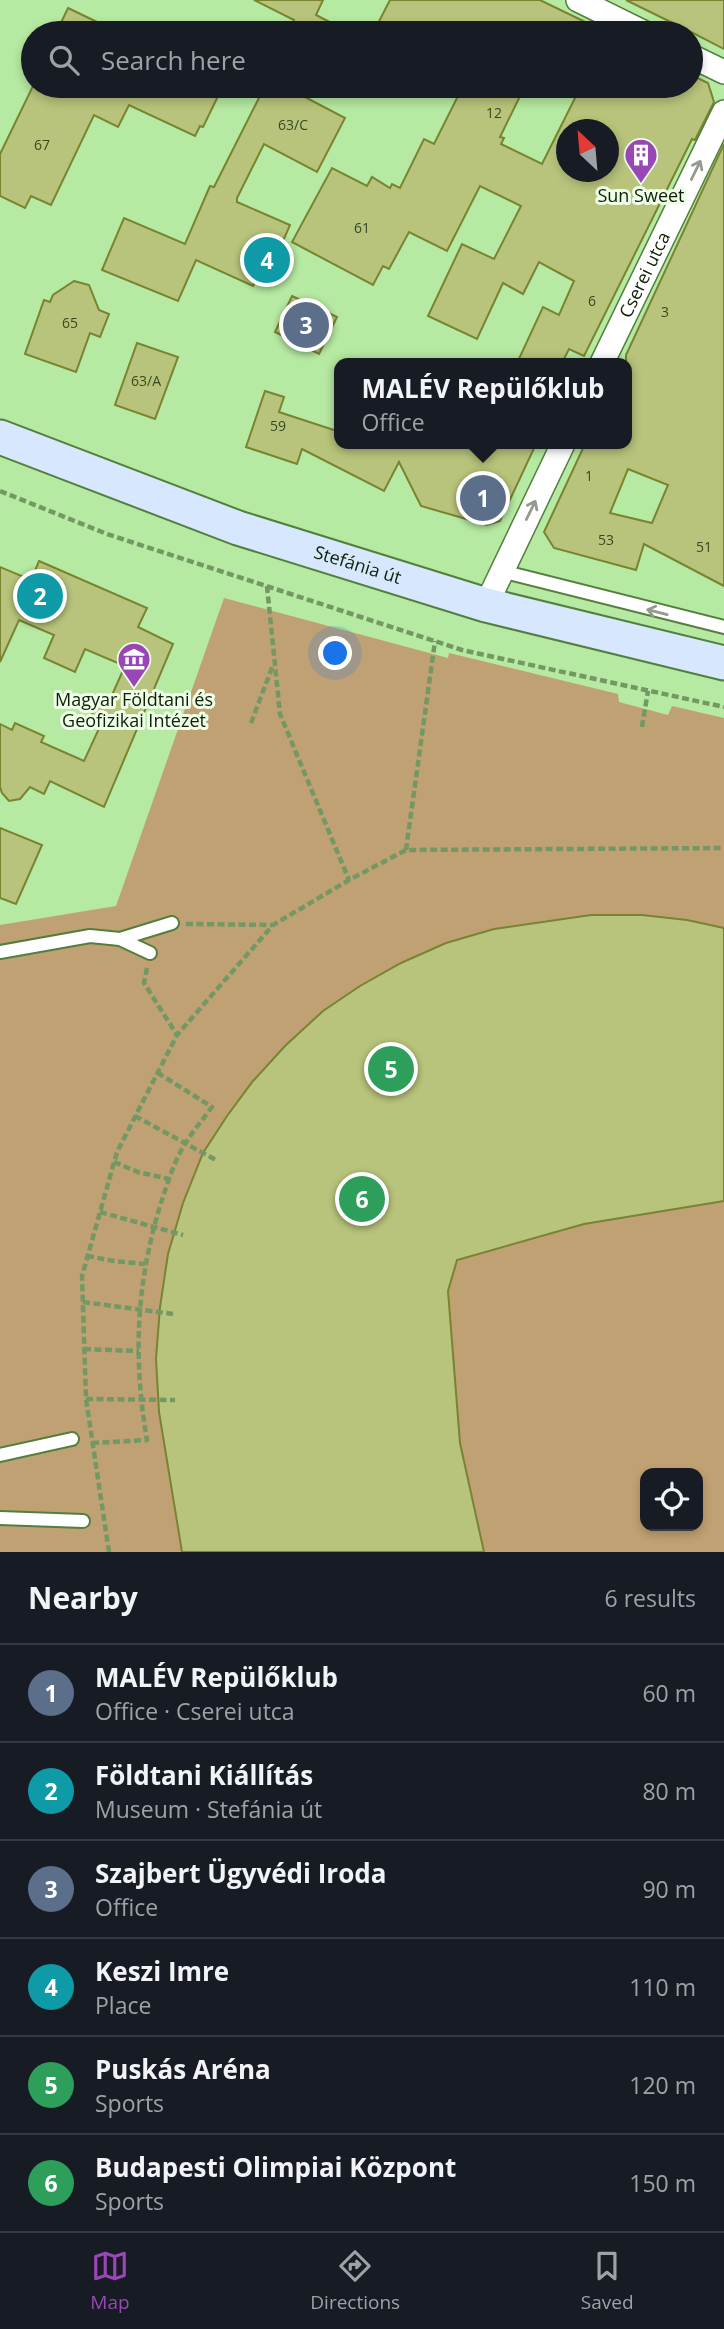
<!DOCTYPE html>
<meta charset="utf-8">
<style>
body{margin:0;font-family:"Open Sans",sans-serif;background:#242831;color:#f1f3f6}
.controls{position:absolute;right:21px;bottom:21px;display:grid;overflow:hidden;border-radius:14px;box-shadow:0 4px 10px #0003}
.controls button{width:63px;height:63px;display:grid;place-items:center;padding:0;border:0;border-bottom:2px solid #363941;background:#171b24;color:#f1f3f6;font:35px sans-serif}
.compass{position:absolute;left:556px;top:119px;width:63px;height:63px;border-radius:50%;background:#171b24;box-shadow:0 4px 10px #0003;rotate:334deg}
.you{position:absolute;left:336px;top:654px;width:24px;height:24px;margin:-18px;border:5px solid #fff;border-radius:50%;background:#1a73e8;box-shadow:0 0 0 10px #1a73e833}
.badge{display:grid;place-items:center;width:46px;height:46px;border-radius:50%;background:#9a47b6;color:#fff;font-size:23px;font-weight:700}
.pin{position:absolute;translate:-50% -50%;border:4px solid #fff;box-shadow:0 2px 7px #0006}
.popup{position:absolute;left:334px;top:358px;width:298px;height:91px;box-sizing:border-box;display:grid;place-content:center;border-radius:14px;background:#171b24;filter:drop-shadow(0 2px 5px #0005);font-size:23px;white-space:nowrap;color:#9ea1a6}
.popup b{font-size:26px;color:#f1f3f6}
.popup::after{content:'';position:absolute;left:50%;top:100%;margin-left:-14px;border:14px solid transparent;border-top-color:#171b24}
.list{margin:0;padding:0;list-style:none}
h2{display:flex;justify-content:space-between;align-items:center;height:91px;margin:0;padding:0 28px;font-size:30px}
h2 small{font-size:23px;font-weight:400;color:#9ea1a6}
.list li{display:grid;grid-template-columns:46px 1fr auto;gap:21px;align-items:center;box-sizing:border-box;height:98px;padding:0 28px;border-top:2px solid #363941}
.list b{display:block;font-size:26px;white-space:nowrap}
.list p{margin:0;font-size:23px;white-space:nowrap;color:#9ea1a6}
.list em{font-size:23px;font-style:normal;color:#9ea1a6}
.icon{flex:none;width:38px;height:38px;fill:none;stroke:currentColor;stroke-width:2;stroke-linecap:round;stroke-linejoin:round}
.map{position:relative;flex:none;width:724px;height:1552px;overflow:hidden}
.search{position:absolute;background:#171b24;box-shadow:0 4px 10px #0003;left:21px;right:21px;top:21px;height:77px;display:flex;align-items:center;gap:18px;box-sizing:border-box;padding:0 24px;border-radius:38px;color:#9ea1a6;font-size:26px}
.sheet{height:679px;background:#171b24}
nav{display:flex;justify-content:space-around;align-items:center;box-sizing:border-box;height:98px;border-top:2px solid #363941;background:#171b24;font-size:19px;color:#9ea1a6}
nav a{display:grid;justify-items:center;gap:4px}
nav .on{color:#9a47b6}
.map>svg:first-child{display:block}
.green{fill:#c0a173;fill-rule:evenodd}
.building{fill:#b8c47b;stroke:#788430;stroke-width:2;fill-rule:evenodd}
.lines{fill:none;stroke-linecap:round;stroke-linejoin:round}
.lane-casing{stroke:#527f3d;stroke-width:16}
.street-casing{stroke:#527f3d;stroke-width:26}
.secondary-casing{stroke:#527f3d;stroke-width:37}
.path{stroke:#739863;stroke-width:4.5;stroke-dasharray:7 3.5;stroke-linecap:butt}
.lane{stroke:#fff;stroke-width:12}
.street{stroke:#fff;stroke-width:23}
.secondary{stroke:#d7e7fd;stroke-width:33}
.oneway{stroke:#939b8e}
.labels{text-anchor:middle;stroke-width:6;stroke-linejoin:round;paint-order:stroke}
.number-label{font-size:14px;fill:#384922}
.poi-label{font-size:18px;fill:#0e2005;stroke:#effee9}
.street-label{font-size:18px;fill:#0e2005;stroke:#effee9}
</style>
<div class="map">
<svg width="724" height="1552" viewBox="0 0 724 1552">
<rect width="100%" height="100%" fill="#b6e9a1"/>
<path class="green" d="M224 598 448 658 449 653 618 694 619 702 668 715 672 706 724 718V1552H0V925L116 906ZM645 1473H698V1526H645Z"/>
<g class="building">
<path d="M254 0H323L316 15 351 33H288L294 20Z"/>
<path d="M390 0H540L608 33H373Z"/>
<path d="M626 0H724V49L691 32Z"/>
<path d="M68 8 120 33H56Z"/>
<path d="M691 75 708 83 714 102 695 140 692 139 584 356 569 349 562 363H517L543 307 559 315 574 281 539 262 523 294 503 283 477 339 428 316 462 244 494 259 521 206 480 186 447 251 409 232 389 269 383 266 373 285 292 242 332 168 367 186 372 177 390 188 392 184 400 188 424 139 434 144 463 86H525L500 137 504 138 501 144 542 164 581 86H691ZM566 130H608V172H566Z"/>
<path d="M33 86H223L203 127 200 126 195 136 129 105 118 127 94 115 51 205 31 196 25 208 0 196V154Z"/>
<path d="M265 86H284L345 118 317 172 264 144 237 198V202L290 225 273 264 265 260 253 286 196 260 178 301 102 270 124 218 185 244 210 186 214 187Z"/>
<path d="M724 144V586L644 544 636 570 554 548 544 532 585 444H626V355ZM628 469 668 485 652 523 610 513Z"/>
<path d="M74 281 89 285 99 310 109 314 100 337 90 333 76 372 25 354 44 300 50 302 53 295Z"/>
<path d="M292 296 337 317 319 354 275 332Z"/>
<path d="M137 343 178 357 155 419 115 405Z"/>
<path d="M265 391 284 397 279 412 340 432V444H457L480 452 483 444H536L500 521 487 525 421 506 399 462 384 491 302 449 297 464 246 447Z"/>
<path d="M39 561 147 608 138 627 173 644 104 807 50 781 44 794 30 787 20 799 9 801 2 793 0 787V724L12 730 15 723 44 736 41 742 84 761 102 722 91 717 98 700 108 704 125 666 85 649 75 672 44 658 54 635 19 620 0 662V567L31 580Z"/>
<path d="M0 828 42 845 16 904 0 898Z"/>
<path d="M591 915H642L687 920 724 928V1201L584 1224 457 1260 448 1291 460 1443 484 1552H182L159 1412 156 1359 160 1307 168 1254 183 1203 203 1153 227 1116 253 1081 285 1046 323 1011 360 986 401 963 446 943 494 929Z"/>
</g>
<g class="lines">
<defs>
<g id="lane">
<path d="M501 571 724 627"/>
<path d="M120 939 150 953"/>
<path d="M0 952 90 936 120 939 172 923"/>
<path d="M0 1455 72 1439"/>
<path d="M0 1518 83 1521"/>
</g>
<g id="street">
<path d="M578 0 645 33"/>
<path d="M691 56 724 72"/>
<path id="s1" d="M602 363 724 112"/>
<path d="M486 605 563 444"/>
</g>
<g id="secondary">
<path id="s2" d="M0 437 238 528 486 605 724 663"/>
</g>
</defs>
<use href="#lane" class="lane-casing"/>
<use href="#street" class="street-casing"/>
<use href="#secondary" class="secondary-casing"/>
<g class="path">
<path d="M0 491 107 534 462 650 724 707"/>
<path d="M267 586 280 714 349 880"/>
<path d="M251 723 273 665"/>
<path d="M642 727 648 691"/>
<path d="M406 850 435 641"/>
<path d="M186 924 272 925"/>
<path d="M147 968 144 983 177 1035"/>
<path d="M135 1116 216 1160"/>
<path d="M114 1162 138 1172 169 1179"/>
<path d="M100 1212 183 1235"/>
<path d="M87 1256 114 1261 145 1264"/>
<path d="M83 1302 173 1314"/>
<path d="M84 1349 139 1351"/>
<path d="M86 1399 175 1400"/>
<path d="M92 1443 147 1440C133 1359 136 1285 160 1206 167 1185 174 1161 186 1142 194 1130 203 1119 212 1107L158 1073"/>
<path d="M109 1552 86 1399 82 1276 117 1152 177 1035 273 925 349 880 406 850 724 848"/>
</g>
<use href="#lane" class="lane"/>
<use href="#street" class="street"/>
<use href="#secondary" class="secondary"/>
</g>
<defs><path id="oneway-shaft" d="M-6 0H5M1.5-3L5.5 0L1.5 3" fill="none" stroke-width="1.6" stroke-linecap="round" stroke-linejoin="round" transform="scale(1.75)"/></defs>
<g class="oneway">
<use href="#oneway-shaft" transform="translate(696 170) rotate(-64)"/>
<use href="#oneway-shaft" transform="translate(531 510) rotate(-64)"/>
<use href="#oneway-shaft" transform="translate(657 612) rotate(-166)"/>
</g>
<defs>
<symbol id="building-pin" viewBox="-11 -11 22 30"><path d="M0 17L-7.5 6A9.5 9.5 0 1 1 7.5 6Z" fill="#9a47b6" stroke="#effee9"/><path d="M-4-6H4V6H1V3H-1V6H-4ZM-2.5-4.3h1.7v1.8h-1.7ZM.8-4.3h1.7v1.8H.8ZM-2.5-1h1.7V.8h-1.7ZM.8-1h1.7V.8H.8Z" fill="#fff"/></symbol>
<symbol id="museum-pin" viewBox="-11 -11 22 30"><path d="M0 17L-7.5 6A9.5 9.5 0 1 1 7.5 6Z" fill="#9a47b6" stroke="#effee9"/><path d="M0-6L6-3V-2H-6V-3ZM-5-1h2V3h-2ZM-1-1h2V3h-2ZM3-1h2V3H3ZM-6 4H6V6H-6Z" fill="#fff"/></symbol>
</defs>
<g fill-rule="evenodd">
<use href="#building-pin" x="622" y="136" width="38" height="52"/>
<use href="#museum-pin" x="115" y="640" width="38" height="52"/>
</g>
<g class="labels">
<g class="number-label">
<text x="494" y="118">12</text>
<text x="293" y="130">63/C</text>
<text x="42" y="150">67</text>
<text x="362" y="233">61</text>
<text x="592" y="306">6</text>
<text x="665" y="317">3</text>
<text x="70" y="328">65</text>
<text x="146" y="386">63/A</text>
<text x="278" y="431">59</text>
<text x="589" y="481">1</text>
<text x="606" y="545">53</text>
<text x="704" y="552">51</text>
</g>
<g class="poi-label">
<text x="641" y="202">Sun Sweet</text>
<text x="134" y="706">Magyar Földtani és<tspan x="134" dy="21">Geofizikai Intézet</tspan></text>
</g>
<g class="street-label">
<text dy="6" stroke="none"><textPath href="#s1" startOffset="98">Cserei utca</textPath></text>
<text dy="6" stroke="none"><textPath href="#s2" startOffset="380">Stefánia út</textPath></text>
</g>
</g>
</svg>
<div class="controls">
<button><svg class="icon" aria-label="locate" viewBox="0 0 24 24"><circle cx="12" cy="12" r="6"/><path d="M12 2v4M12 18v4M2 12h4M18 12h4"/></svg></button>
</div>
<svg class="compass" viewBox="-18 -18 36 36"><path d="M0-13l5 13h-10z" fill="#e53935"/><path d="M0 13l5-13h-10z" fill="#9ea1a6"/></svg>
<div class="you"></div>
<div class="pin badge" style="left:483px;top:498px;background:#5c6f8a">1</div>
<div class="popup"><b>MALÉV Repülőklub</b>Office</div>
<div class="pin badge" style="left:40px;top:596px;background:#0f9aa8">2</div>
<div class="pin badge" style="left:306px;top:325px;background:#5c6f8a">3</div>
<div class="pin badge" style="left:267px;top:260px;background:#0f9aa8">4</div>
<div class="pin badge" style="left:391px;top:1069px;background:#2e9e5b">5</div>
<div class="pin badge" style="left:362px;top:1199px;background:#2e9e5b">6</div>
<div class="search"><svg class="icon" aria-label="search" viewBox="0 0 24 24"><circle cx="10" cy="10" r="6"/><path d="M15 15l6 6"/></svg>Search here</div>
</div>
<section class="sheet">
<h2>Nearby<small>6 results</small></h2>
<ul class="list">
<li><span class="badge" style="background:#5c6f8a">1</span><div><b>MALÉV Repülőklub</b><p>Office · Cserei utca</p></div><em>60 m</em></li>
<li><span class="badge" style="background:#0f9aa8">2</span><div><b>Földtani Kiállítás</b><p>Museum · Stefánia út</p></div><em>80 m</em></li>
<li><span class="badge" style="background:#5c6f8a">3</span><div><b>Szajbert Ügyvédi Iroda</b><p>Office</p></div><em>90 m</em></li>
<li><span class="badge" style="background:#0f9aa8">4</span><div><b>Keszi Imre</b><p>Place</p></div><em>110 m</em></li>
<li><span class="badge" style="background:#2e9e5b">5</span><div><b>Puskás Aréna</b><p>Sports</p></div><em>120 m</em></li>
<li><span class="badge" style="background:#2e9e5b">6</span><div><b>Budapesti Olimpiai Központ</b><p>Sports</p></div><em>150 m</em></li>
</ul>
</section>
<nav>
<a class="on"><svg class="icon" aria-label="map" viewBox="0 0 24 24"><path d="M3 6l6-2 6 2 6-2v14l-6 2-6-2-6 2zM9 4v14M15 6v14"/></svg>Map</a>
<a><svg class="icon" aria-label="directions" viewBox="0 0 24 24"><path d="M12 3l9 9-9 9-9-9zM9 14v-3h6M13 9l2 2-2 2"/></svg>Directions</a>
<a><svg class="icon" aria-label="saved" viewBox="0 0 24 24"><path d="M7 4h10v16l-5-4-5 4z"/></svg>Saved</a>
</nav>
